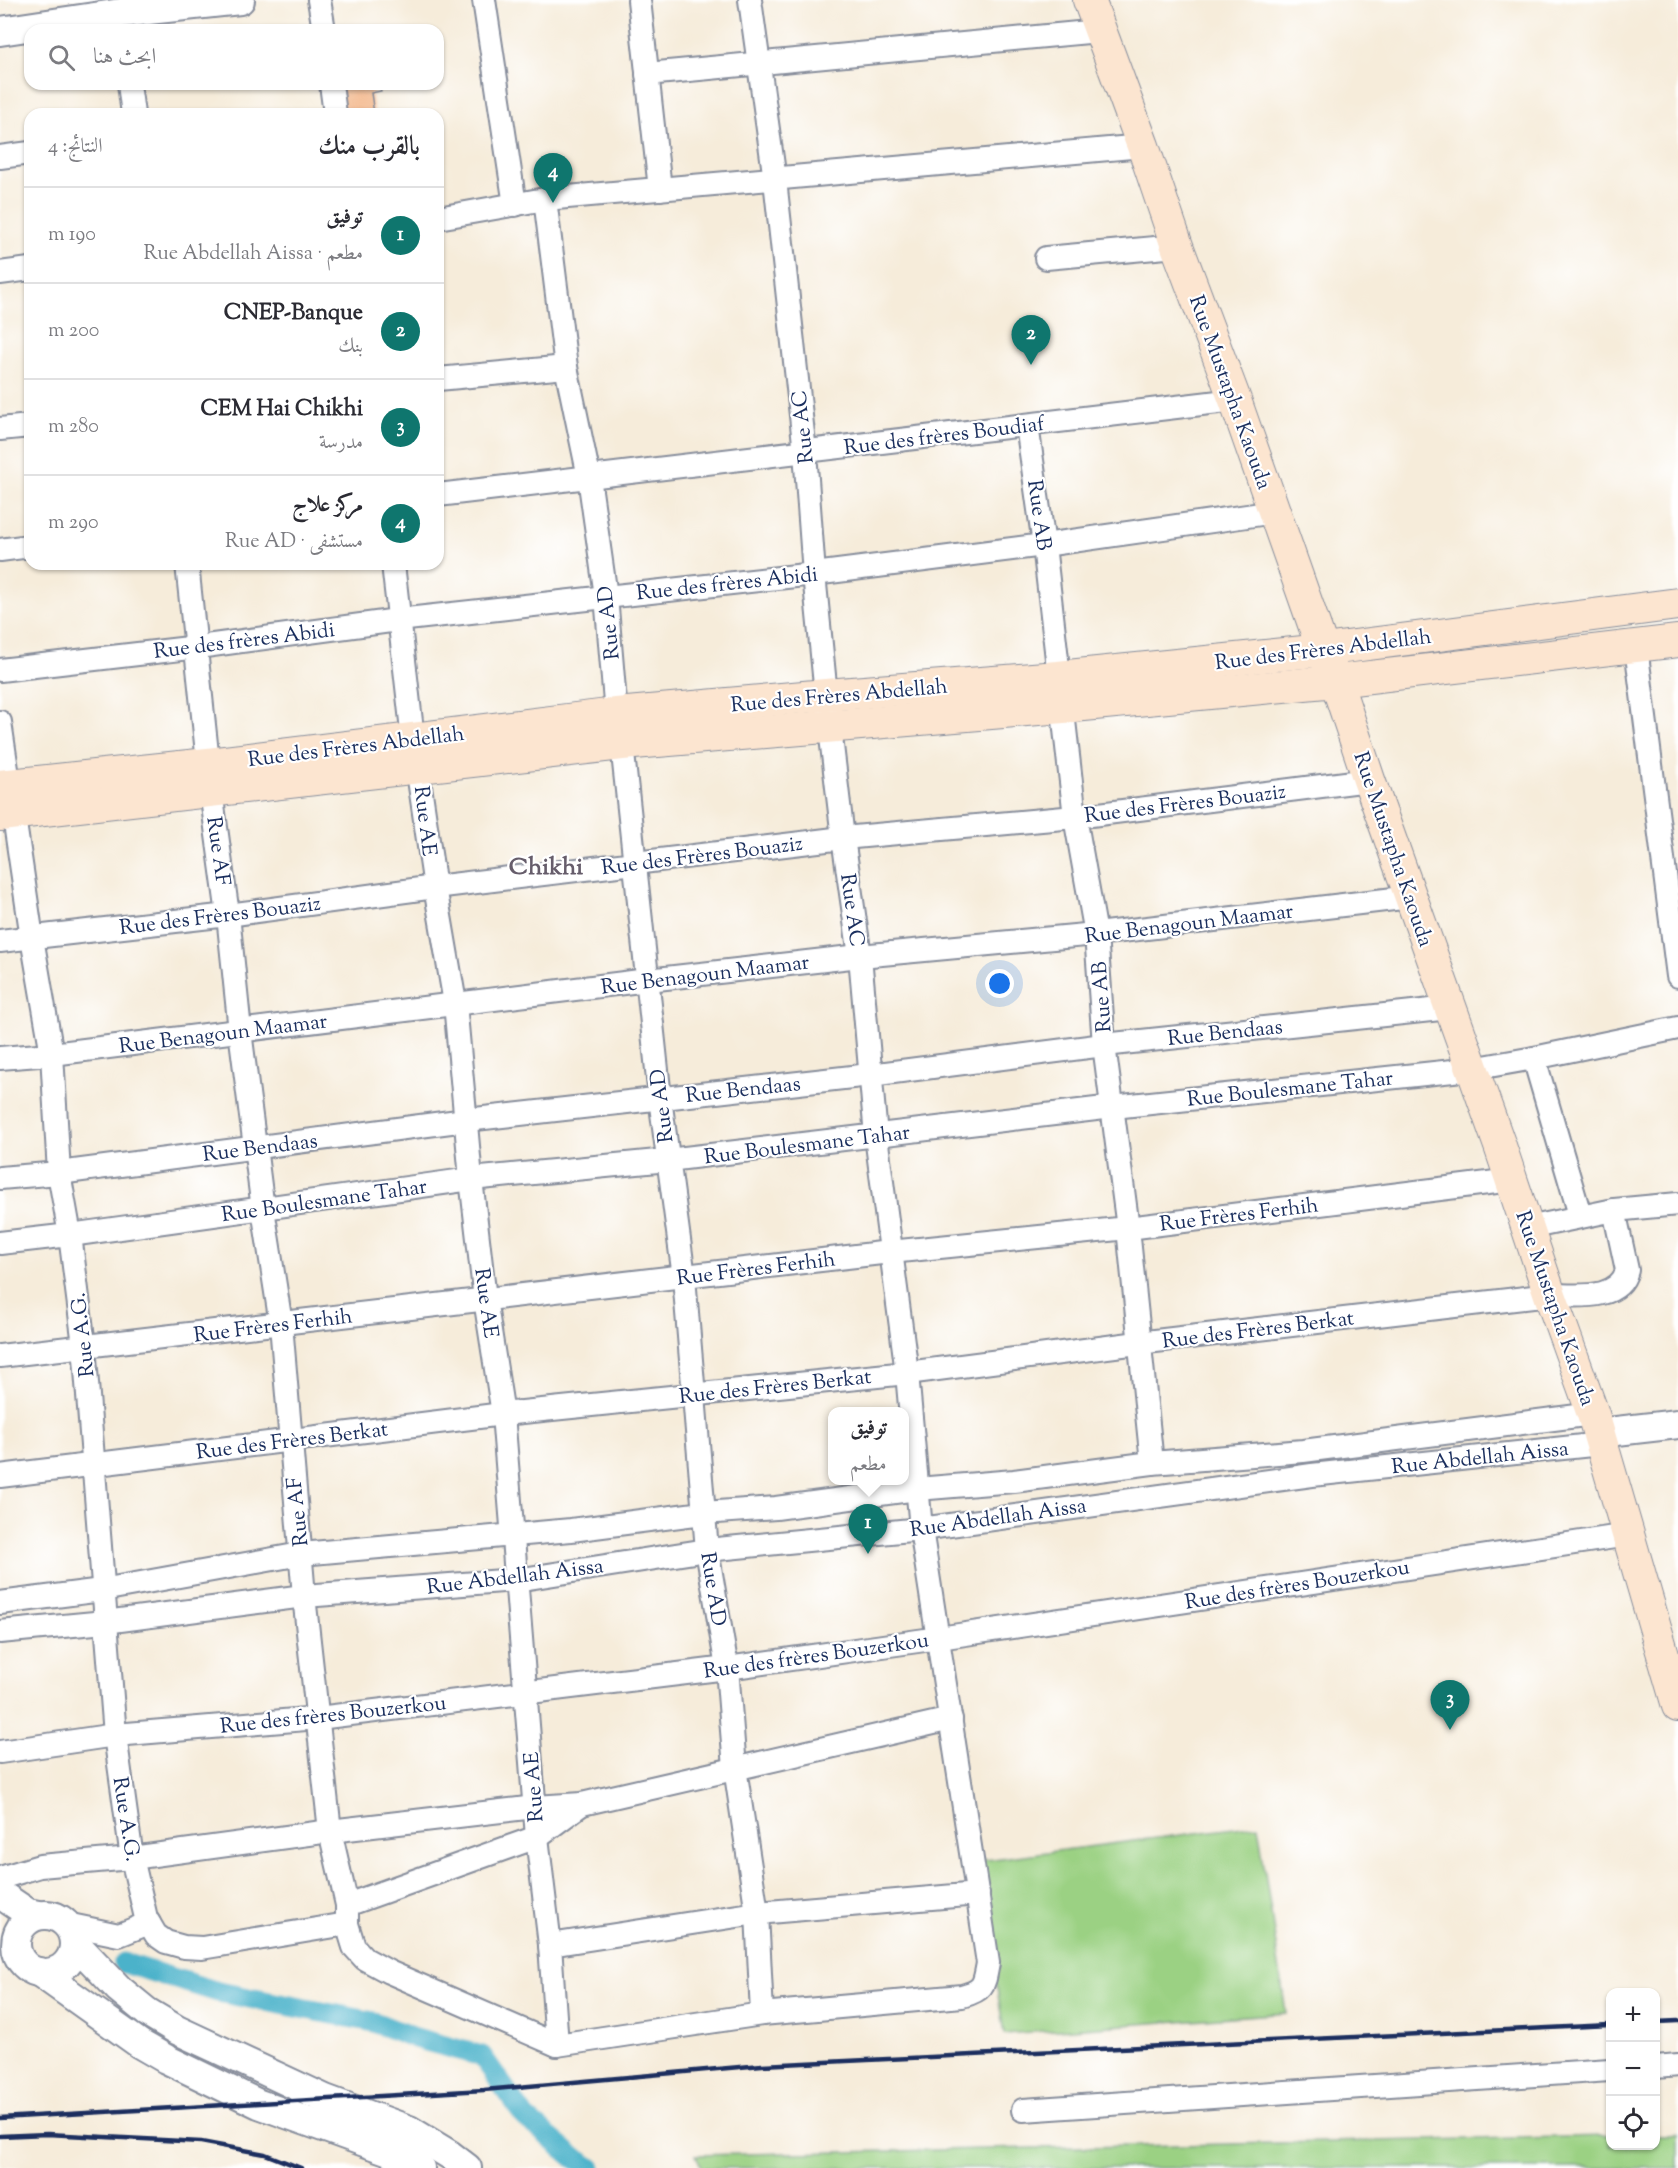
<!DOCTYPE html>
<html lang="ar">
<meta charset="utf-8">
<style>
body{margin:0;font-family:"Sorts Mill Goudy",Amiri,serif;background:#f2f2f3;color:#2b2b33;direction:rtl}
.controls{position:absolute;right:18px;bottom:18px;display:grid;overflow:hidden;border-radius:12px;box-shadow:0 2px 4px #0004}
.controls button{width:54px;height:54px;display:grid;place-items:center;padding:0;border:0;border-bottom:2px solid #e1e1e2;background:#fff;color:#2b2b33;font:30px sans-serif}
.you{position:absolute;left:1000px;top:984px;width:21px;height:21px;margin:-15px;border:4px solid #fff;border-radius:50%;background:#1a73e8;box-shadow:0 0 0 9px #1a73e833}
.badge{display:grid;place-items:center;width:39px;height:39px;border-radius:50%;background:#0f766e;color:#fff;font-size:20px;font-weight:700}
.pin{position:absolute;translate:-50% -50px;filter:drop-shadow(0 2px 3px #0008)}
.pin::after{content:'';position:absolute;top:32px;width:21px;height:18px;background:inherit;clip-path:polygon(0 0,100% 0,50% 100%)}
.popup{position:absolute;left:828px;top:1407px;width:81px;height:78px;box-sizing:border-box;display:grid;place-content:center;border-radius:12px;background:#fff;filter:drop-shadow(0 2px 4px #0005);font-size:20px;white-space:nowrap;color:#7c7c81}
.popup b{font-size:22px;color:#2b2b33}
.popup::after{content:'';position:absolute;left:50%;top:100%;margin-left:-12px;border:12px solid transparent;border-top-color:#fff}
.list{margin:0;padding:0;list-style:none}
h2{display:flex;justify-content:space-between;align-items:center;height:78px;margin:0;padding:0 24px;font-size:26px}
h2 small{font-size:20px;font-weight:400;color:#7c7c81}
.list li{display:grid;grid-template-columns:39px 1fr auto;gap:18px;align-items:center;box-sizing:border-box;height:96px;padding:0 24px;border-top:2px solid #e1e1e2}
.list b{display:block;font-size:22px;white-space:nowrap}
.list p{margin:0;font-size:20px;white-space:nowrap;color:#7c7c81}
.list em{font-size:20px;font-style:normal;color:#7c7c81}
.icon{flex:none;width:33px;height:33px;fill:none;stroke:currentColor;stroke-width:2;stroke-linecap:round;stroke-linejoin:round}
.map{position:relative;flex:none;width:1678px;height:2168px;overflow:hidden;direction:ltr}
.search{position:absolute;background:#fff;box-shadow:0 2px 4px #0004;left:24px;top:24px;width:420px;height:66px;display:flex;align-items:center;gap:15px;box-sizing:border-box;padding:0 21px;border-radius:18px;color:#7c7c81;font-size:22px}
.panel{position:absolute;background:#fff;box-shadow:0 2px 4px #0004;left:24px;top:108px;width:420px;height:462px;border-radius:18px;direction:rtl}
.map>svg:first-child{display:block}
.green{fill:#9bd183;stroke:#5b8070;stroke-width:1.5}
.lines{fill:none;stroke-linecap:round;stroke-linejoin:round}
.canal{stroke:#4bb2ca;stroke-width:21}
.building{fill:#f2b283}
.minor-casing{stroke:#888e9c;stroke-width:26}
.tertiary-casing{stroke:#888e9c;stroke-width:32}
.secondary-casing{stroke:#888e9c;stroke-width:34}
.minor{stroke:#fff;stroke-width:22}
.tertiary{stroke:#fff;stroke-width:28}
.secondary{stroke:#fce5d0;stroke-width:32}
.rail{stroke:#1b2f5e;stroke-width:4.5}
.labels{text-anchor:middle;stroke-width:4.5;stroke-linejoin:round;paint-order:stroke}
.street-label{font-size:21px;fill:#1b2f5e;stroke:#fff}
.quarter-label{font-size:24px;font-weight:bold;fill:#665d6b;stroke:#fff}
</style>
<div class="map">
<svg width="1678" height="2168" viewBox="0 0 1678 2168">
<rect width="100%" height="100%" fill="#fff"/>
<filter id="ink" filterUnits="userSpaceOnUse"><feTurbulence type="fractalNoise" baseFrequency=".0167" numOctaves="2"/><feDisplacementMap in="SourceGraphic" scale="12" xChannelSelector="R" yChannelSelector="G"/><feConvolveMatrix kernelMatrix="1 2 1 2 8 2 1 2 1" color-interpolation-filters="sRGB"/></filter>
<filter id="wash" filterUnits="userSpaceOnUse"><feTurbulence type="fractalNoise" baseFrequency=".008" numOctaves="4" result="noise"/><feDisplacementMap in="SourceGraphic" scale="24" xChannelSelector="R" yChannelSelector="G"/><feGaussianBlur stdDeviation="1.35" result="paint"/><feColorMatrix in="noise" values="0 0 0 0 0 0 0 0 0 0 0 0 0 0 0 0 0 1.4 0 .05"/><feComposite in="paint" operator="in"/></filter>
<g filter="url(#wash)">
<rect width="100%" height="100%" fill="#f6ecda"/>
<g class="green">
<path d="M1258 1825 1286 2013 1004 2034 978 1861Z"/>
<path d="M1656 2135H1678V2168H702L696 2155 1610 2136V2146H1656Z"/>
</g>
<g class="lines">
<path class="canal" d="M124 1963 218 1992 374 2022 415 2038 482 2056 524 2116 572 2156 591 2168"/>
</g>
<g id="blocks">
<path class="building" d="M334 84H380L381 91 371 93 374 114H338Z"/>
</g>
</g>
<g filter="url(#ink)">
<use href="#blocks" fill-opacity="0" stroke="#888e9c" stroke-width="1.5"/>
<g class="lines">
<defs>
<g id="minor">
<path d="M319 0 324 30"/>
<path d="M484 0 515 205"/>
<path d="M639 0 660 189"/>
<path d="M647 74 1099 31"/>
<path d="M129 84 133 114"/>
<path d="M331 84 335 114"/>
<path d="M0 157 30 153"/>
<path d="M545 199 566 367 589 477 606 596 616 714 622 744 660 1098 684 1277 707 1550 727 1668 735 1768 757 1913 762 2014"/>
<path d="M438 218 545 199 1143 146"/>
<path d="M1046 258 1177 246"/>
<path d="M0 273 30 269"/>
<path d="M438 379 566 367"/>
<path d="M1027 425 1044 545 1075 817 1096 934 1104 1045 1128 1228 1152 1463"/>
<path d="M0 429 30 426"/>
<path d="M438 495 1235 400"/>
<path d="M0 550 30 546"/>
<path d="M187 564 211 791 228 915 240 1031 263 1209 281 1324 304 1596 330 1831 347 1905V1924L354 1947 365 1959 389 1972 557 2045 762 2014 962 1996C985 1990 984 1984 988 1963L921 1529 907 1373 876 1136 860 956 843 838 826 695 814 574 805 452 775 180 750 0"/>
<path d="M393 564 413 739 435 887 455 1003 471 1179 485 1299 503 1414 537 1837 550 1945 557 2045"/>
<path d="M1636 647 1678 976"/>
<path d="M0 670 198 647 398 620 814 574 1044 545 1275 512"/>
<path d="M0 722 32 938 52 1054 59 1173 70 1235 84 1345 115 1735 132 1858 146 1918 156 1935 166 1942 184 1947 202 1948 347 1924"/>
<path d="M0 941 228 915 435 887 843 838 1075 817 1369 780"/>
<path d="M0 1058 52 1054 648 980 860 956 1096 934 1411 897"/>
<path d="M1534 1058 1580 1215"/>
<path d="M0 1178 59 1173 466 1120 870 1075 1104 1045 1450 1008"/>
<path d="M1528 1228 1614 1210 1678 1204"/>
<path d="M0 1243 70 1235 471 1179 668 1160 1113 1107 1472 1069 1534 1058 1678 1028"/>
<path d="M0 1356 890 1252 1128 1228 1512 1180"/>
<path d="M0 1476 503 1414 907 1373 1138 1343 1550 1295C1576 1295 1619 1302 1627 1270L1614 1210"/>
<path d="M0 1603 102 1590 301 1554 571 1530 703 1513 776 1508 917 1489 1014 1481 1152 1463 1303 1451 1593 1414"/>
<path d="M0 1632 105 1622 304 1596 516 1580 707 1550 921 1529 1312 1475 1601 1444"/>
<path d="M0 1752 115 1735 318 1718 727 1668 939 1638 1628 1535"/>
<path d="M0 1878 40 1866 132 1858 330 1831 535 1807 582 1804 951 1719"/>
<path d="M347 1905 537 1837 582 1804"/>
<path d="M66 1924 119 1935 149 1923"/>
<path d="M550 1945 757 1913 978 1894"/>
<path d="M1656 2067 1678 2065"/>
<path d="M1023 2110 1610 2070"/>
</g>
<g id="tertiary">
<path d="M0 31 121 13 240 0"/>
<path d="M1599 1433 1678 1424"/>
<path d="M0 1894 28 1913 38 1915"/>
<circle cx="45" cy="1944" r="29"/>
<path d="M74 1942 119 1989 147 2012 177 2030 325 2099 409 2130 450 2155 467 2168"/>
<path d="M39 1972 140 2044 166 2059 259 2104 395 2153 420 2168"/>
</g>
<g id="secondary">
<path d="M1089 0 1143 146 1177 246 1235 400 1323 650 1336 681 1369 780 1500 1146 1550 1295 1593 1414 1678 1706"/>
<path d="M0 786 208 764 616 714 826 695 1058 677 1323 650 1678 604"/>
<path d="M0 815 622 744 1063 707 1336 681 1678 641"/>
</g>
</defs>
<use href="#minor" class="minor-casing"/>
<use href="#tertiary" class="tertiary-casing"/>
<use href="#secondary" class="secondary-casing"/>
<use href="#minor" class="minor"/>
<use href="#tertiary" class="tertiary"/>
<use href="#secondary" class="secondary"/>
<g class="rail">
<path d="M1656 2022 1678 2021"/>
<path d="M0 2118 484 2090 762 2065 1610 2025"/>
<path d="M0 2136 47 2134 201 2142 265 2154 301 2168"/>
</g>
</g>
</g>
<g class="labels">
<g class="street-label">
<text transform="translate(1231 392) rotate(70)" y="7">Rue Mustapha Kaouda</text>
<text transform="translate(802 427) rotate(-96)" y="7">Rue AC</text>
<text transform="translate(944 435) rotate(-7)" y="7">Rue des frères Boudiaf</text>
<text transform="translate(1040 515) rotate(82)" y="7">Rue AB</text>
<text transform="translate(727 583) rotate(-6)" y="7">Rue des frères Abidi</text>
<text transform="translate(608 623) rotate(-96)" y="7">Rue AD</text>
<text transform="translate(244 640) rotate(-7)" y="7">Rue des frères Abidi</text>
<text transform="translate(1323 649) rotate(-7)" y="7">Rue des Frères Abdellah</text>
<text transform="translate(839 695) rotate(-5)" y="7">Rue des Frères Abdellah</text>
<text transform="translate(356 746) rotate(-7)" y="7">Rue des Frères Abdellah</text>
<text transform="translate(1185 803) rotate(-7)" y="7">Rue des Frères Bouaziz</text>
<text transform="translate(426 821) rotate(83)" y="7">Rue AE</text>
<text transform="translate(1394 849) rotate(71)" y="7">Rue Mustapha Kaouda</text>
<text transform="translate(219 851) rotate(82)" y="7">Rue AF</text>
<text transform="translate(702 855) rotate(-7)" y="7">Rue des Frères Bouaziz</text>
<text transform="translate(853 910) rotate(82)" y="7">Rue AC</text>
<text transform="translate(220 915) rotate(-7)" y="7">Rue des Frères Bouaziz</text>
<text transform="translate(1189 923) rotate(-7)" y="7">Rue Benagoun Maamar</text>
<text transform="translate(705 974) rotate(-7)" y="7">Rue Benagoun Maamar</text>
<text transform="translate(1101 997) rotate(-94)" y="7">Rue AB</text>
<text transform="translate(1225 1032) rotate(-6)" y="7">Rue Bendaas</text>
<text transform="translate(223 1033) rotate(-7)" y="7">Rue Benagoun Maamar</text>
<text transform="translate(1290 1088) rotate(-6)" y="7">Rue Boulesmane Tahar</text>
<text transform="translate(743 1089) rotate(-6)" y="7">Rue Bendaas</text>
<text transform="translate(661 1106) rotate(-97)" y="7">Rue AD</text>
<text transform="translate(807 1144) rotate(-7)" y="7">Rue Boulesmane Tahar</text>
<text transform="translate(260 1147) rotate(-7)" y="7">Rue Bendaas</text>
<text transform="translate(324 1200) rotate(-8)" y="7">Rue Boulesmane Tahar</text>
<text transform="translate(1239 1214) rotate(-7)" y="7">Rue Frères Ferhih</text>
<text transform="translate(756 1268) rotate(-7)" y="7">Rue Frères Ferhih</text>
<text transform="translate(487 1303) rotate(82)" y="7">Rue AE</text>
<text transform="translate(1556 1308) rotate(71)" y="7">Rue Mustapha Kaouda</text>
<text transform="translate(273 1325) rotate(-7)" y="7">Rue Frères Ferhih</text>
<text transform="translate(1258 1329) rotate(-7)" y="7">Rue des Frères Berkat</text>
<text transform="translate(82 1335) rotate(-96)" y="7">Rue A.G.</text>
<text transform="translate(775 1386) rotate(-6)" y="7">Rue des Frères Berkat</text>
<text transform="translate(292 1440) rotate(-7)" y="7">Rue des Frères Berkat</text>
<text transform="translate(1480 1457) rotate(-6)" y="7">Rue Abdellah Aissa</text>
<text transform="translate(297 1512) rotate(-96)" y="7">Rue AF</text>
<text transform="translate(998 1517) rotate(-8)" y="7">Rue Abdellah Aissa</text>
<text transform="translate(515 1576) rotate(-7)" y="7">Rue Abdellah Aissa</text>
<text transform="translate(1297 1584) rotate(-9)" y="7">Rue des frères Bouzerkou</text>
<text transform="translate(714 1589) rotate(81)" y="7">Rue AD</text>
<text transform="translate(816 1655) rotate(-8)" y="7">Rue des frères Bouzerkou</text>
<text transform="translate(333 1714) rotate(-6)" y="7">Rue des frères Bouzerkou</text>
<text transform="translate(533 1787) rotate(-94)" y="7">Rue AE</text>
<text transform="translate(127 1819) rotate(81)" y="7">Rue A.G.</text>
</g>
<g class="quarter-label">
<text x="546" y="874">Chikhi</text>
</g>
</g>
</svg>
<div class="controls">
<button>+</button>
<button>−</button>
<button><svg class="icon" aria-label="locate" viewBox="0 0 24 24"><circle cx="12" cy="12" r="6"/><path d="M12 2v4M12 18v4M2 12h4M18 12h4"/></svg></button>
</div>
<div class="you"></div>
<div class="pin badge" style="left:868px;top:1554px">1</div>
<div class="popup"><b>توفيق</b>مطعم</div>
<div class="pin badge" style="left:1031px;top:365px">2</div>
<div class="pin badge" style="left:1450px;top:1730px">3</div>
<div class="pin badge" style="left:553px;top:203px">4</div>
<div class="search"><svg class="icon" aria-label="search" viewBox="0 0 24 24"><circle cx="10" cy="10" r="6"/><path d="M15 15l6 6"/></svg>ابحث هنا</div>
<section class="panel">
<h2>بالقرب منك<small>النتائج: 4</small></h2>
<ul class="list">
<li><span class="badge">1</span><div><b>توفيق</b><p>مطعم · Rue Abdellah Aissa</p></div><em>190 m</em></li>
<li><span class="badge">2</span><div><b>CNEP-Banque</b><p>بنك</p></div><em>200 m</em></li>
<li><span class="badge">3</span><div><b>CEM Hai Chikhi</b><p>مدرسة</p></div><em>280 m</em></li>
<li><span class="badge">4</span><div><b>مركز علاج</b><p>مستشفى · Rue AD</p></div><em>290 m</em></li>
</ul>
</section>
</div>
